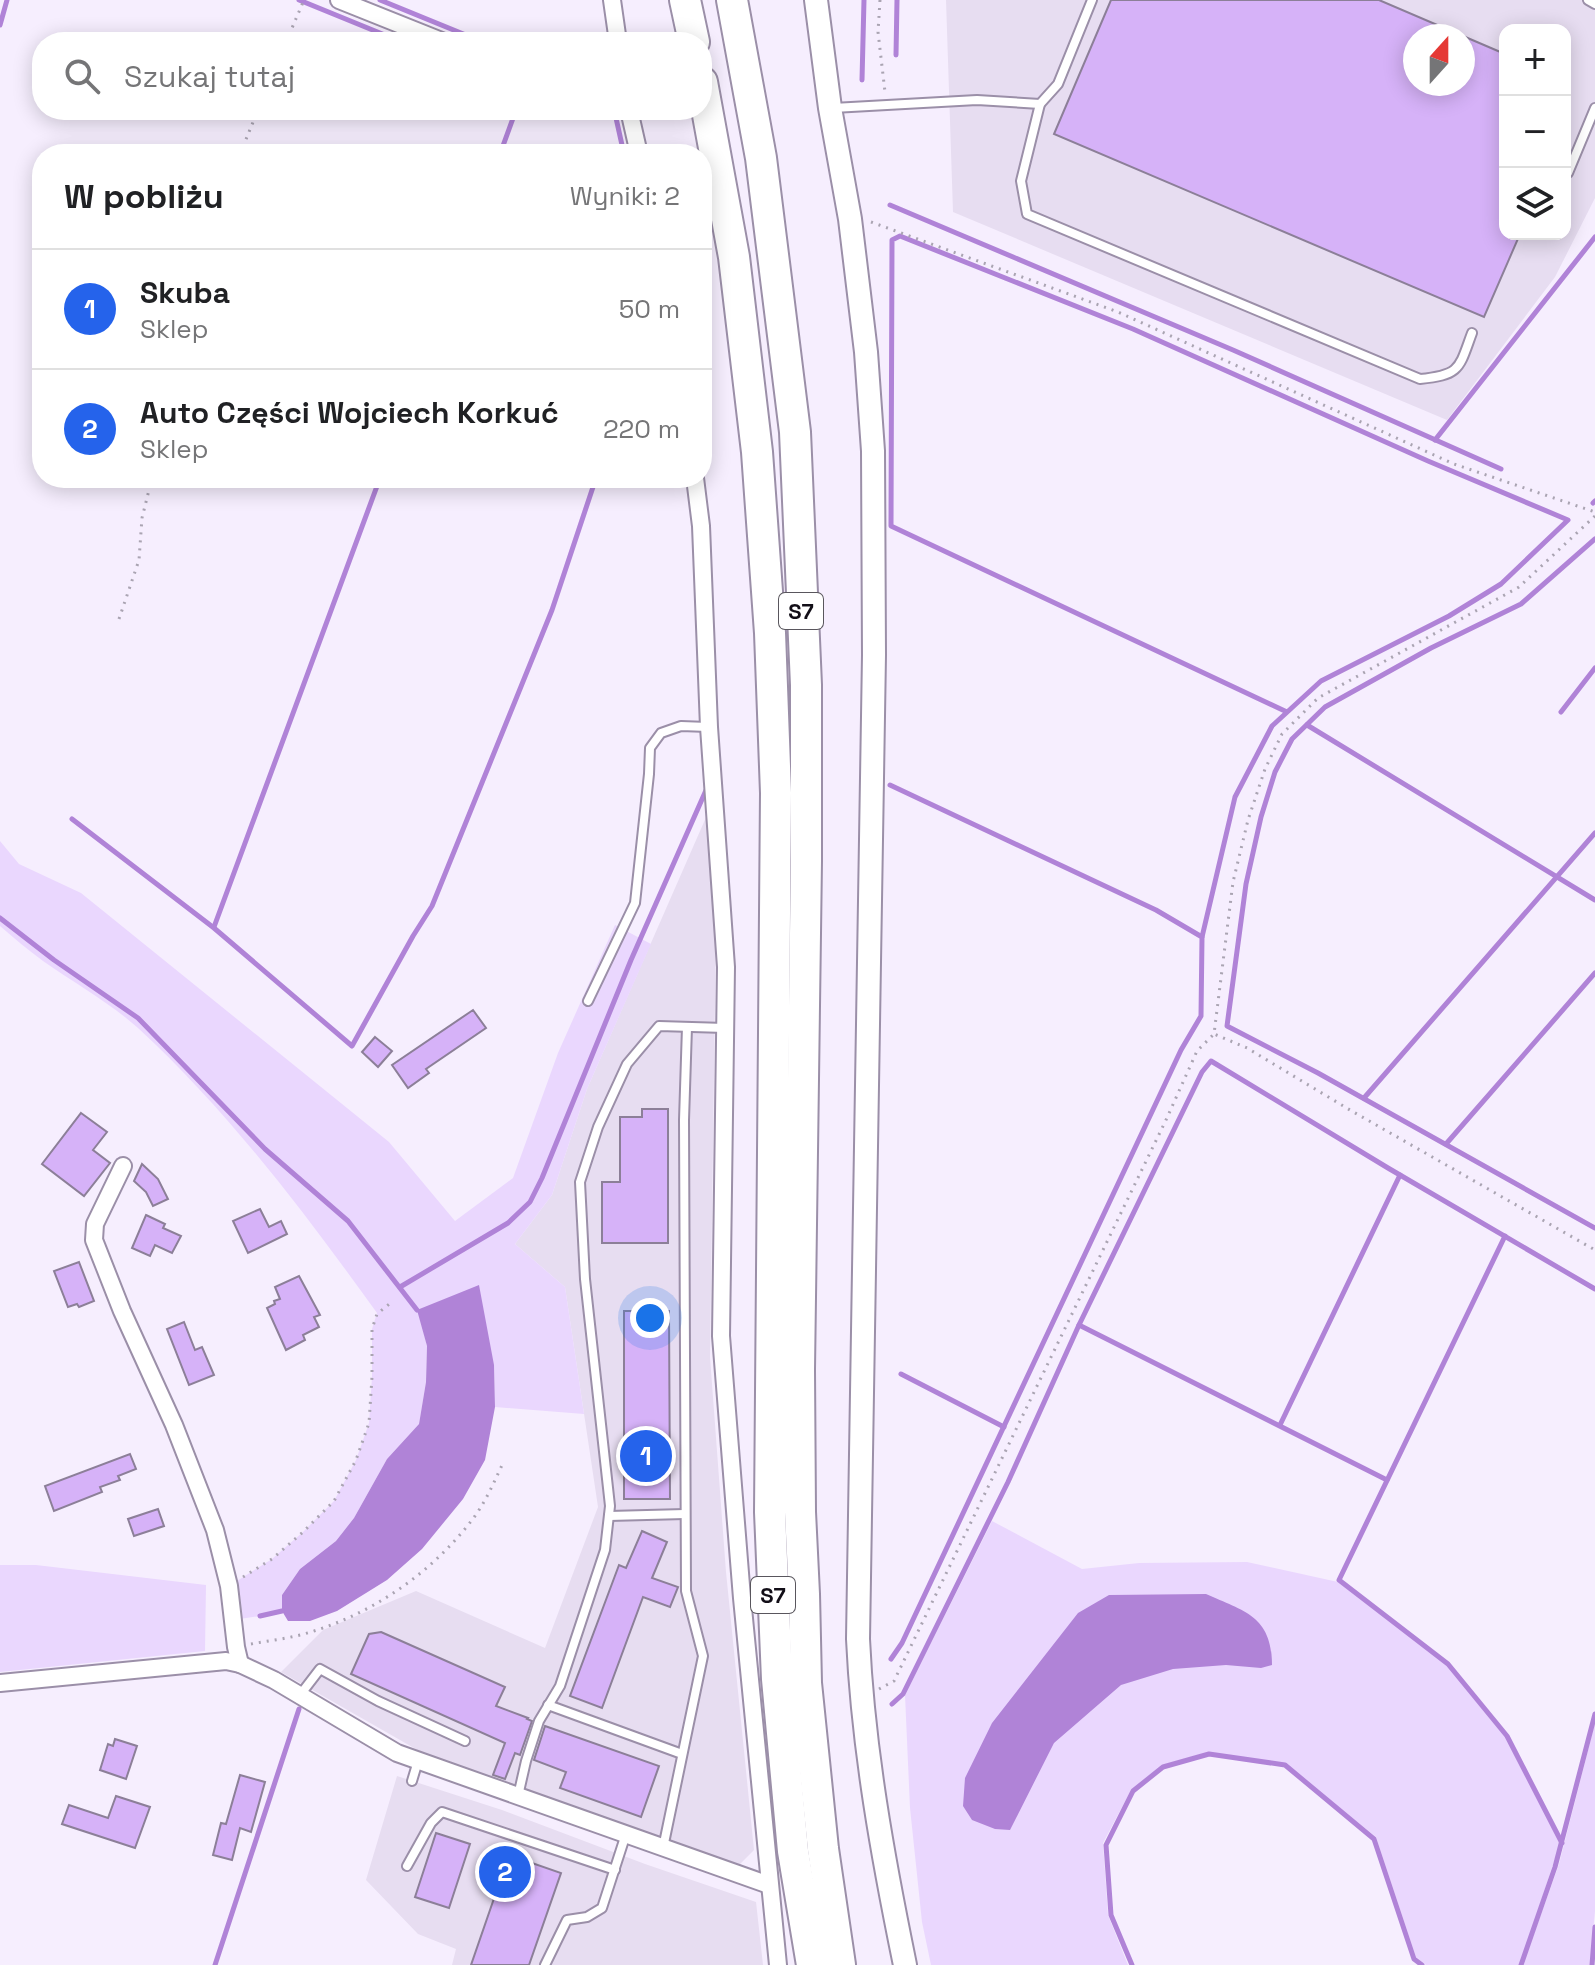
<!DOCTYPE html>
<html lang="pl">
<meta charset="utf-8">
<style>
body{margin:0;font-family:"Space Grotesk",sans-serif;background:#f2f2f2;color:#202124}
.controls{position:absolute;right:24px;top:24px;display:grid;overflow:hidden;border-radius:16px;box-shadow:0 4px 20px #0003}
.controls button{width:72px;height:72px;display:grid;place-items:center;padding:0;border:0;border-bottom:2px solid #e0e0e0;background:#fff;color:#202124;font:40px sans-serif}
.compass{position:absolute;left:1403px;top:24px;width:72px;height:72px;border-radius:50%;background:#fff;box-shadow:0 4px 20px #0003;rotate:21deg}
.you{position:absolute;left:650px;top:1318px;width:28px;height:28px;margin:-20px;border:6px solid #fff;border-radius:50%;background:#1a73e8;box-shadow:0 0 0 12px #1a73e833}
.badge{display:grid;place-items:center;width:52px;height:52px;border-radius:50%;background:#2563eb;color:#fff;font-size:26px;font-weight:700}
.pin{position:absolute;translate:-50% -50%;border:4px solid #fff;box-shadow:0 2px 8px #0006}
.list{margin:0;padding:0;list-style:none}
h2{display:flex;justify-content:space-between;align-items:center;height:104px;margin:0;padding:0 32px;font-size:34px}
h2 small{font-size:26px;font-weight:400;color:#757577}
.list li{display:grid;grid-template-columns:52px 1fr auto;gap:24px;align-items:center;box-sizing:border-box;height:120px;padding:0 32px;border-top:2px solid #e0e0e0}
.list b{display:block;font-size:30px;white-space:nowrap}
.list p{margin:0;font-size:26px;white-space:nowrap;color:#757577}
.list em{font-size:26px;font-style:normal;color:#757577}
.icon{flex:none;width:44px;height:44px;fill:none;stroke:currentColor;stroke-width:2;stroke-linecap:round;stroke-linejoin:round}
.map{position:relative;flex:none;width:1595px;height:1965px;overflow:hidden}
.search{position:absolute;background:#fff;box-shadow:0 4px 20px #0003;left:32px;top:32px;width:680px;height:88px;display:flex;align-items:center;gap:20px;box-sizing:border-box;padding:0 28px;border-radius:32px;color:#757577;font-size:30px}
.panel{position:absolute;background:#fff;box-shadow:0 4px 20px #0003;left:32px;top:144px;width:680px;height:344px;border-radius:32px}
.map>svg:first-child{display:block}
.built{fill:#e7ddf1;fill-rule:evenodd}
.green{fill:#ead7fe}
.water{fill:#b083d7}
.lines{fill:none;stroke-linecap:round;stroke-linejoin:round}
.stream{stroke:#b083d7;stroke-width:5}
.building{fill:#d6b2f8;stroke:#8c7f98;stroke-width:2;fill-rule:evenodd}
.lane-casing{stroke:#9b8fa8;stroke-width:12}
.street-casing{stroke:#9b8fa8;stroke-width:20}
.secondary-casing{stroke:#9b8fa8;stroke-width:26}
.highway-casing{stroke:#9b8fa8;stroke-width:34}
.path{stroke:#aaa4b2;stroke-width:3;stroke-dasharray:2 6;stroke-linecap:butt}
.lane{stroke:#fff;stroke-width:8}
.street{stroke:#fff;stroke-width:16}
.secondary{stroke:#fff;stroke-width:22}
.highway{stroke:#fff;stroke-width:30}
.labels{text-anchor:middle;stroke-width:8;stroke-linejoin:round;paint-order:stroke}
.shield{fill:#fff;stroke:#59565d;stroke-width:2}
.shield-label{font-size:22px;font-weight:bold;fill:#120e17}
</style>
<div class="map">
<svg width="1595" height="1965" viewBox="0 0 1595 1965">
<rect width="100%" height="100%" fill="#f6eefe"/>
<g class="built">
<path d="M946 0H1595V198L1555 277 1447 420 953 212ZM1505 30H1565V234H1505ZM1415 36H1463V84H1415Z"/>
<path d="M718 790 710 1357 726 1572 754 1850 739 1865 428 1756 281 1672 323 1630 416 1591 545 1648 598 1507 565 1287 515 1244 552 1195 587 1089Z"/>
<path d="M397 1776 502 1810 645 1864 756 1902 763 1965H452L456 1949 418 1934 366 1880Z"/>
</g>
<g class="green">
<path d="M0 841 19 864 81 893 389 1142 455 1221 513 1178 558 1053 615 925 651 944 587 1089 552 1195 515 1244 565 1287 584 1414 495 1407 494 1365 418 1310 427 1346 426 1382 419 1424 387 1459 354 1518 336 1541 300 1569 282 1595V1611L260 1616 233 1620 229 1586 272 1559 303 1532 334 1501 356 1460 369 1423 372 1377V1329L377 1313C305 1213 229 1112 138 1028 109 1002 74 983 43 961 28 950 14 938 0 926Z"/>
<path d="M992 1521 1082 1569 1139 1563 1247 1562 1338 1582 1448 1666 1505 1737 1560 1843 1520 1965H1426L1416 1957 1376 1837 1286 1764 1209 1752 1162 1765 1131 1790 1103 1843 1108 1915 1128 1965H931L922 1922 910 1808 905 1695Z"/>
<path d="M0 1565H36L206 1585 205 1651 0 1672Z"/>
<path d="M1595 1723V1911L1590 1965H1523L1559 1864Z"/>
</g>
<g class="water">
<path d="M479 1285 494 1365 495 1407 485 1460 463 1499 422 1549 387 1580 337 1611 310 1621H288L282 1611V1595L300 1569 336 1541 354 1518 387 1459 419 1424 426 1382 427 1346 417 1310Z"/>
<path d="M1206 1594C1244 1611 1272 1616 1272 1665L1261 1668 1226 1665 1173 1669 1121 1685 1054 1743 1010 1830 995 1829 972 1820 963 1806 965 1778 992 1723 1078 1613 1109 1595Z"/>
</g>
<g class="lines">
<g class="stream">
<path d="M299 0 402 42"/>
<path d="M380 0 483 42"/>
<path d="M0 25 7 0"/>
<path d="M896 55 897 0"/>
<path d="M862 80 864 0"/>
<path d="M589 110 616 118 624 154"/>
<path d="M500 154 516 110"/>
<path d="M890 205 1233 350 1501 469"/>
<path d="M1435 440 1595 237"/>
<path d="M1593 503 1595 501"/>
<path d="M1595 539 1521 604 1431 648 1325 707 1292 739 1275 772 1261 817 1246 884 1227 1026 1318 1073 1595 1228"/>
<path d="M1561 712 1595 668"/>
<path d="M1307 725 1595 900"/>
<path d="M890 785 1156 910 1202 937 1201 1016 1181 1050 902 1643 891 1659"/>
<path d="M72 819 214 928 352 1046 413 936 432 906 552 610 596 478"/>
<path d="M0 918 54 960 138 1018 265 1149 348 1221 417 1310"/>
<path d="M214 927 380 478"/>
<path d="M1202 937 1235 797 1272 726 1321 681 1449 616 1501 584 1568 520 1428 461 1133 329 900 236 892 240 891 526 1287 712"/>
<path d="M1364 1098 1595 833"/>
<path d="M1446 1144 1595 973"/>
<path d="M1505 1236 1339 1580 1448 1664 1507 1736 1562 1843"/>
<path d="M400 1287 508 1223 530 1202 542 1178 631 960 707 788"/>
<path d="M1079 1325 1387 1480"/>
<path d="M901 1374 1004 1427"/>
<path d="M1280 1425 1400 1175"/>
<path d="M260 1616 282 1611"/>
<path d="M892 1704 903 1694 1008 1482 1079 1325 1202 1072 1211 1061 1388 1168 1595 1289"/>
<path d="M215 1965 299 1709"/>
<path d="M1132 1965 1111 1915 1106 1845 1133 1791 1163 1767 1209 1754 1285 1765 1374 1839 1414 1959 1422 1965"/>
<path d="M1521 1965 1555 1867 1595 1714"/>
<path d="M1592 1965 1595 1927"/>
</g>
</g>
<g class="building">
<path d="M1111 0H1379L1505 54V234H1520L1484 317 1054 134ZM1415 36H1463V84H1415Z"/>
<path d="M473 1010 486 1028 426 1069 429 1073 408 1088 392 1065Z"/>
<path d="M375 1037 392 1051 378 1067 362 1052Z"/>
<path d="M642 1109H668V1243H602V1182H620V1117H642Z"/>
<path d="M81 1113 107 1132 93 1150 110 1163 84 1196 42 1164Z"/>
<path d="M142 1164 158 1179 168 1199 153 1206 146 1192 134 1181Z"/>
<path d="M260 1209 269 1227 281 1221 287 1234 248 1253 233 1221Z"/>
<path d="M146 1215 165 1224 163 1228 181 1236 172 1253 155 1245 150 1256 132 1248Z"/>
<path d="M79 1262 94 1301 79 1307 77 1304 68 1307 54 1271Z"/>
<path d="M299 1276 320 1315 314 1317 319 1327 303 1335 305 1340 286 1350 267 1308 275 1304 274 1301 280 1299 275 1287Z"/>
<path d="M624 1311H669L670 1499H624Z"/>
<path d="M184 1322 195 1350 202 1347 214 1375 189 1385 167 1329Z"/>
<path d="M130 1454 136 1469 118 1476 120 1480 100 1487 102 1492 54 1511 45 1486Z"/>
<path d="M158 1509 164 1526 134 1536 128 1519Z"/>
<path d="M642 1531 667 1542 652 1578 678 1587 670 1607 643 1597 602 1708 570 1696 619 1565 626 1568Z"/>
<path d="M381 1632 505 1687 496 1706 528 1718 527 1719 532 1721 520 1755 515 1753 505 1779 493 1775 505 1743 351 1674 369 1634Z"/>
<path d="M545 1726 659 1766 641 1817 560 1788 566 1772 534 1760Z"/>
<path d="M115 1739 137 1746 126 1779 100 1770 108 1744 113 1746Z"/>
<path d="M240 1775 265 1782 251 1832 240 1828 232 1860 213 1855 221 1823 226 1824Z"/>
<path d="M116 1796 150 1807 135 1848 62 1824 69 1805 108 1818Z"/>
<path d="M436 1833 470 1844 449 1908 415 1897Z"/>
<path d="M509 1855 561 1873 529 1965H471Z"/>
</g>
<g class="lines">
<defs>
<g id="lane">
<path d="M1092 0 1058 84 1040 104 1021 181 1027 214 1420 379C1461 375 1459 368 1472 333"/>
<path d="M1588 0 1595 4"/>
<path d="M833 108 977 100 1040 104"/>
<path d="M1568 173 1595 108"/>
<path d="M588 1001 635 903 649 774 650 748 661 733 681 726 708 727"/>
<path d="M609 1516 685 1514"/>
<path d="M300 1695 320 1669 378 1701 465 1741"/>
<path d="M548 1705 682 1754"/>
<path d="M412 1781 418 1761"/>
<path d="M518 1796 526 1761 539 1721 560 1686 605 1550 610 1506 585 1279 580 1182 598 1127 627 1064 659 1026 725 1028"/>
<path d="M663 1848 703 1656 686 1591 684 1120 687 1027"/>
<path d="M407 1866 431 1823 442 1812 615 1870"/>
<path d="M545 1965 567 1920 587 1917 602 1908 626 1834"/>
</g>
<g id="street">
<path d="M339 0 444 42"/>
<path d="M612 0 618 42"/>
<path d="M629 110 639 154"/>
<path d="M695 478 701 526 709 727 726 967 721 1336 742 1598 778 1965"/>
<path d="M123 1166 95 1224 94 1240 122 1311 174 1425 215 1530 229 1586 236 1647 240 1664"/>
<path d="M0 1683 226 1661 240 1664 274 1680 397 1753 769 1885"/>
</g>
<path id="secondary" d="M816 0 830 108 850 219 866 352 873 451 874 655 858 1639C863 1748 883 1858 905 1965"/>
<g id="highway">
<path d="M685 0 694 42"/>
<path d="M732 0 761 158 795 432 806 685V861L799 1370 800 1512 804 1594 806 1683 823 1849 840 1965"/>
<path d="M702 82 734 257 757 452 770 633 776 793 770 1512 777 1679 793 1851 812 1965"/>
</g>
</defs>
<use href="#lane" class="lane-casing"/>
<use href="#street" class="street-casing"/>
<use href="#secondary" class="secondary-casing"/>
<use href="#highway" class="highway-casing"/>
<g class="path">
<path d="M880 0 878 32 885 92"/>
<path d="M286 42 304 0"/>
<path d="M240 154 258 110"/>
<path d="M871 222 1118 312 1454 464 1595 512"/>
<path d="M1595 516 1519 587 1318 698 1282 734 1265 769 1248 820 1233 882 1214 1034 1247 1048 1350 1110 1595 1250"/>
<path d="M119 619 139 560 142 518 152 478"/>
<path d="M243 1577 272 1559 303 1532 334 1501 356 1460 369 1423 372 1377V1329L377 1314 393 1301"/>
<path d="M251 1644C267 1641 284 1639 300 1635 369 1617 433 1573 475 1516 487 1499 495 1480 504 1461"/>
<path d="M879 1689 894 1681 1166 1120 1197 1051 1214 1034"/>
</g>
<use href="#lane" class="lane"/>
<use href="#street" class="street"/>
<use href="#secondary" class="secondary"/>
<use href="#highway" class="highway"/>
</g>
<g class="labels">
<g class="shield">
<rect x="779" y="593" width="44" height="36" rx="6"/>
<rect x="751" y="1577" width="44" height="36" rx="6"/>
</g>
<g class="shield-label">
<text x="801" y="619">S7</text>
<text x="773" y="1603">S7</text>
</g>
</g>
</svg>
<div class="controls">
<button>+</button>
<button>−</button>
<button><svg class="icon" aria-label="layers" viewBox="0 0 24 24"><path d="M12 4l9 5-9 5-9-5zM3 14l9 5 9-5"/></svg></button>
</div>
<svg class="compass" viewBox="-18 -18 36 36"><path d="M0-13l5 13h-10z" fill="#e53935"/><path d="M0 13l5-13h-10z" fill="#757577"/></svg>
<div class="you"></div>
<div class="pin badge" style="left:646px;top:1456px">1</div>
<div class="pin badge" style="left:505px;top:1872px">2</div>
<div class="search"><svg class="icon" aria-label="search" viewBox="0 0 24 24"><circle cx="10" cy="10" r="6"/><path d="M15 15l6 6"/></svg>Szukaj tutaj</div>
<section class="panel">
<h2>W pobliżu<small>Wyniki: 2</small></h2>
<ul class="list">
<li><span class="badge">1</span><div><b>Skuba</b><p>Sklep</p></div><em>50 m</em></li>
<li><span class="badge">2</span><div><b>Auto Części Wojciech Korkuć</b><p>Sklep</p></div><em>220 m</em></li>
</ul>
</section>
</div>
